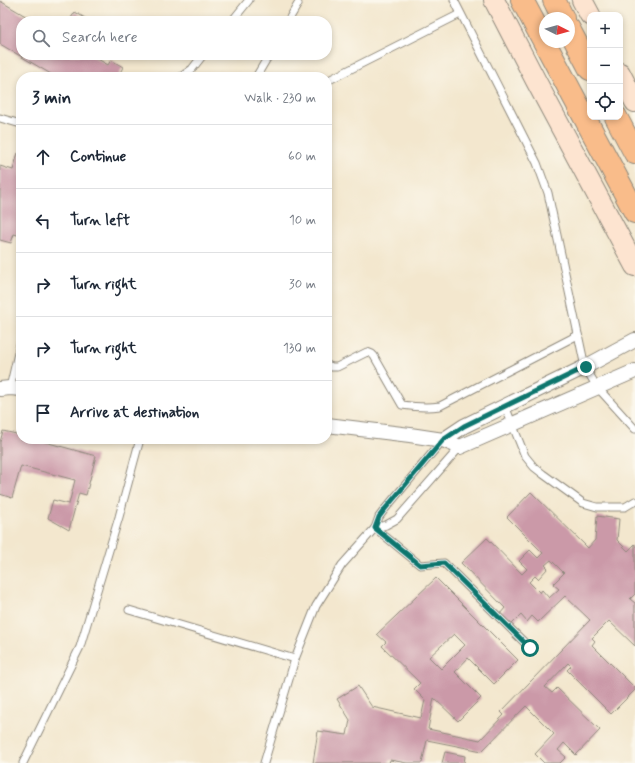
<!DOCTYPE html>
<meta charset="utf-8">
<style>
body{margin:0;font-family:Mynerve,sans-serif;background:#f6f6f7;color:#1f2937}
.controls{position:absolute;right:12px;top:12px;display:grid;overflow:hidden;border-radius:8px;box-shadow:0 2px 6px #0003}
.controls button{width:36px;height:36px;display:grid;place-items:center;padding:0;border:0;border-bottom:1px solid #e0e1e3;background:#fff;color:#1f2937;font:20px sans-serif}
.compass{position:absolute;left:539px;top:12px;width:36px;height:36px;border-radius:50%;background:#fff;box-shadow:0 2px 6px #0003;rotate:96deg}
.stop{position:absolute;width:12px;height:12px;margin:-9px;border:3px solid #0f766e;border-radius:50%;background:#fff}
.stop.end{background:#0f766e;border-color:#fff;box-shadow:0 1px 4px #0008}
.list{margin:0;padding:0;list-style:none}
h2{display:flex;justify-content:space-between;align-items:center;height:52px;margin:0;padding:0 16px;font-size:17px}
h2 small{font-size:13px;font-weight:400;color:#747a83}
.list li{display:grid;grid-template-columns:26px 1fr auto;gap:12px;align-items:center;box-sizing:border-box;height:64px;padding:0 16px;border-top:1px solid #e0e1e3}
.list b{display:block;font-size:15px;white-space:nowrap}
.list em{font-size:13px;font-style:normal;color:#747a83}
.icon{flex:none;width:22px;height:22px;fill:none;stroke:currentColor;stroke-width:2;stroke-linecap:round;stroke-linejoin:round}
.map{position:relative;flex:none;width:635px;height:763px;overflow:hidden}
.search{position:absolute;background:#fff;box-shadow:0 2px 6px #0003;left:16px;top:16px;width:316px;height:44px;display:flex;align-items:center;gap:10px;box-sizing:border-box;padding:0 14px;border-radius:16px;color:#747a83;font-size:15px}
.panel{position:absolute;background:#fff;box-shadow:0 2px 6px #0003;left:16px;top:72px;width:316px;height:372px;border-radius:16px}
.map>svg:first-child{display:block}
.building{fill:#cb99a8;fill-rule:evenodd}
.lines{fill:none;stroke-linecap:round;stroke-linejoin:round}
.lane-casing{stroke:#8f897c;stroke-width:9}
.street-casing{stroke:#8f897c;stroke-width:16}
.secondary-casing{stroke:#8f897c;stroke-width:22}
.highway-casing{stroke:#8f897c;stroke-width:24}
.lane{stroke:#fff;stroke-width:7}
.street{stroke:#fff;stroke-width:14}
.secondary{stroke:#fde4d0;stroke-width:20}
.highway{stroke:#f9bc8a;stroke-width:22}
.route{stroke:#0f766e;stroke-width:5}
</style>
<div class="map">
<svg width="635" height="763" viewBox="0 0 635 763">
<rect width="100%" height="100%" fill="#fbf7ec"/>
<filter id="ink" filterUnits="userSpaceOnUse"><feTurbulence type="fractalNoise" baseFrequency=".025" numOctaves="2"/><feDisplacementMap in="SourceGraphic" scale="8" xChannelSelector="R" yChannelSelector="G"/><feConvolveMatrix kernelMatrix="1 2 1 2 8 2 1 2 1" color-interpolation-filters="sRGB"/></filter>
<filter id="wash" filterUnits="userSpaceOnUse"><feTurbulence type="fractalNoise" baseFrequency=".012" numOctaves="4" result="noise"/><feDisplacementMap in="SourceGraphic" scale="16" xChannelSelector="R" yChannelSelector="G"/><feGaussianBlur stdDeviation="0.9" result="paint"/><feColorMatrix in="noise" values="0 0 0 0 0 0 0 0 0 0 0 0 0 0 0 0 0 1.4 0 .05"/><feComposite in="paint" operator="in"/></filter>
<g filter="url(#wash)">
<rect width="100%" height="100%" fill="#f3e7ce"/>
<g id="blocks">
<g class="building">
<path d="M0 1 34 21H21V55H91L108 65 111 60 123 67 118 77H56L0 44Z"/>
<path d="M75 12 90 21H69Z"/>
<path d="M18 153 21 154V236L14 234 11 243 0 240V166L13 170Z"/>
<path d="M3 431 21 435V439H34L96 456 86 495 79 493 69 530 48 518 53 500 69 504 75 480 21 466 12 498 0 494V442Z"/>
<path d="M531 492 588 548 595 540 597 516 619 519 617 540 628 551 635 544V594L630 599 635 603V646L609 621 592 638 595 641 592 645 635 688V690L611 714 567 670 571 666 568 663 545 687 552 693 557 688 600 730 576 755 564 743 558 750 566 757 560 763H544L535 754 554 734 526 706 482 751 427 740 422 763H407L390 760 389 763H313L318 731 347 735 350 720 337 699 358 686 372 707 421 718 425 700 414 689 420 683 382 646 386 642 377 634 436 578 518 660 494 684 468 658 455 672 481 698 458 721 434 698 428 729 480 740 504 715 501 712 590 620 565 596 538 622 532 616 527 622 521 615 511 625 500 614 505 608 461 563 487 538 522 574 527 569 519 561 530 550 538 558 543 553 507 517ZM551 560 564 573 553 584 559 589 549 598 542 590 540 593 529 582 535 576 538 579 548 568 545 565ZM454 634 465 645 441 669 429 657Z"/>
<path d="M445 752 465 756 464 763H442Z"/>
</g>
</g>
</g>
<g filter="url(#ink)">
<use href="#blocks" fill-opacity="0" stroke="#8f897c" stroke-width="1"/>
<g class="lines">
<defs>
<g id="lane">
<path d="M454 0 537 163 548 193 585 367 597 387 635 429"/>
<path d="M232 21 249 0"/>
<path d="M288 21 298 4"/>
<path d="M181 77 192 69 203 55"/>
<path d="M256 77 269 55"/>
<path d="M327 81 460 14"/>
<path d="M0 118 21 124"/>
<path d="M327 365 332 367H337L367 352 372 354 374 356 402 405C415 407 427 408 440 406L578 335"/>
<path d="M10 388 21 340"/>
<path d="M505 406 525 456 534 467 543 474 583 503 597 507H625L635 501"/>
<path d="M375 528 420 565 444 563 530 648"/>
<path d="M375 528 386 525 397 519 460 447"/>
<path d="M129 610 295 659"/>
<path d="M23 763 80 647 119 517 140 439"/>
<path d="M264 763 295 659 316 606 342 565 375 528 379 517 385 509 443 440"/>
</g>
<g id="street">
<path d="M0 389 10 388 21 389"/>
<path d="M327 425 410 435 443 440 460 447 635 371"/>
<path d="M443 440 464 426 585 367 635 340"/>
</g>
<g id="secondary">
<path d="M494 0 536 81 635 266"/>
<path d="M582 0 590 15"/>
<path d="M620 73 635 102"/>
</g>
<g id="highway">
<path d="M522 0 635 212"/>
<path d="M554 0 563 18"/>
<path d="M569 29 590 69"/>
<path d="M616 117 635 153"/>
</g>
</defs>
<use href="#lane" class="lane-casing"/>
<use href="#street" class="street-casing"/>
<use href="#secondary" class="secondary-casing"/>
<use href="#highway" class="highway-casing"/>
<use href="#lane" class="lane"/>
<use href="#street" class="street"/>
<use href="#secondary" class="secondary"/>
<use href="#highway" class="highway"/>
</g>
</g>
<g class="lines" filter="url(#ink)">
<path class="route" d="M530 648 444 563 420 565 375 528 379 517 385 509 443 440 464 426 586 367"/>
</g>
</svg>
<div class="controls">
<button>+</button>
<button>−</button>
<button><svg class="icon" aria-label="locate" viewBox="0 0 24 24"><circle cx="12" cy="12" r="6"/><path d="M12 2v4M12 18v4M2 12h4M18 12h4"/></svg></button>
</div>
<svg class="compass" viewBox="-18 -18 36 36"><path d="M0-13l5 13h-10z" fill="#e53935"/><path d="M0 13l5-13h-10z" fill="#747a83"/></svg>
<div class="stop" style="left:530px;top:648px"></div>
<div class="stop end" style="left:586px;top:367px"></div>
<div class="search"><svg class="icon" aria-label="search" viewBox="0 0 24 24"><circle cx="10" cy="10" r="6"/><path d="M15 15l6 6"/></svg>Search here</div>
<section class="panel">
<h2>3 min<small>Walk · 230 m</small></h2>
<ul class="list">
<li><svg class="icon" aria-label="ahead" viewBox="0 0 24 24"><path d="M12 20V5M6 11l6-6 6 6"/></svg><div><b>Continue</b></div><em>60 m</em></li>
<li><svg class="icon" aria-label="left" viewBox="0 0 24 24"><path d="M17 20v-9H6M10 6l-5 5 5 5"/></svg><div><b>Turn left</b></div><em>10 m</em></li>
<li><svg class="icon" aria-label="right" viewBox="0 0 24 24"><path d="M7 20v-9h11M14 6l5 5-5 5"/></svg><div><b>Turn right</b></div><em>30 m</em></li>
<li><svg class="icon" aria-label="right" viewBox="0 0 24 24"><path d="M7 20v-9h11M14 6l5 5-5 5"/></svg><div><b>Turn right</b></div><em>130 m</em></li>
<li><svg class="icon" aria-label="arrive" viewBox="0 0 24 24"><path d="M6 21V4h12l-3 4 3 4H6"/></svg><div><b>Arrive at destination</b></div></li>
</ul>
</section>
</div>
